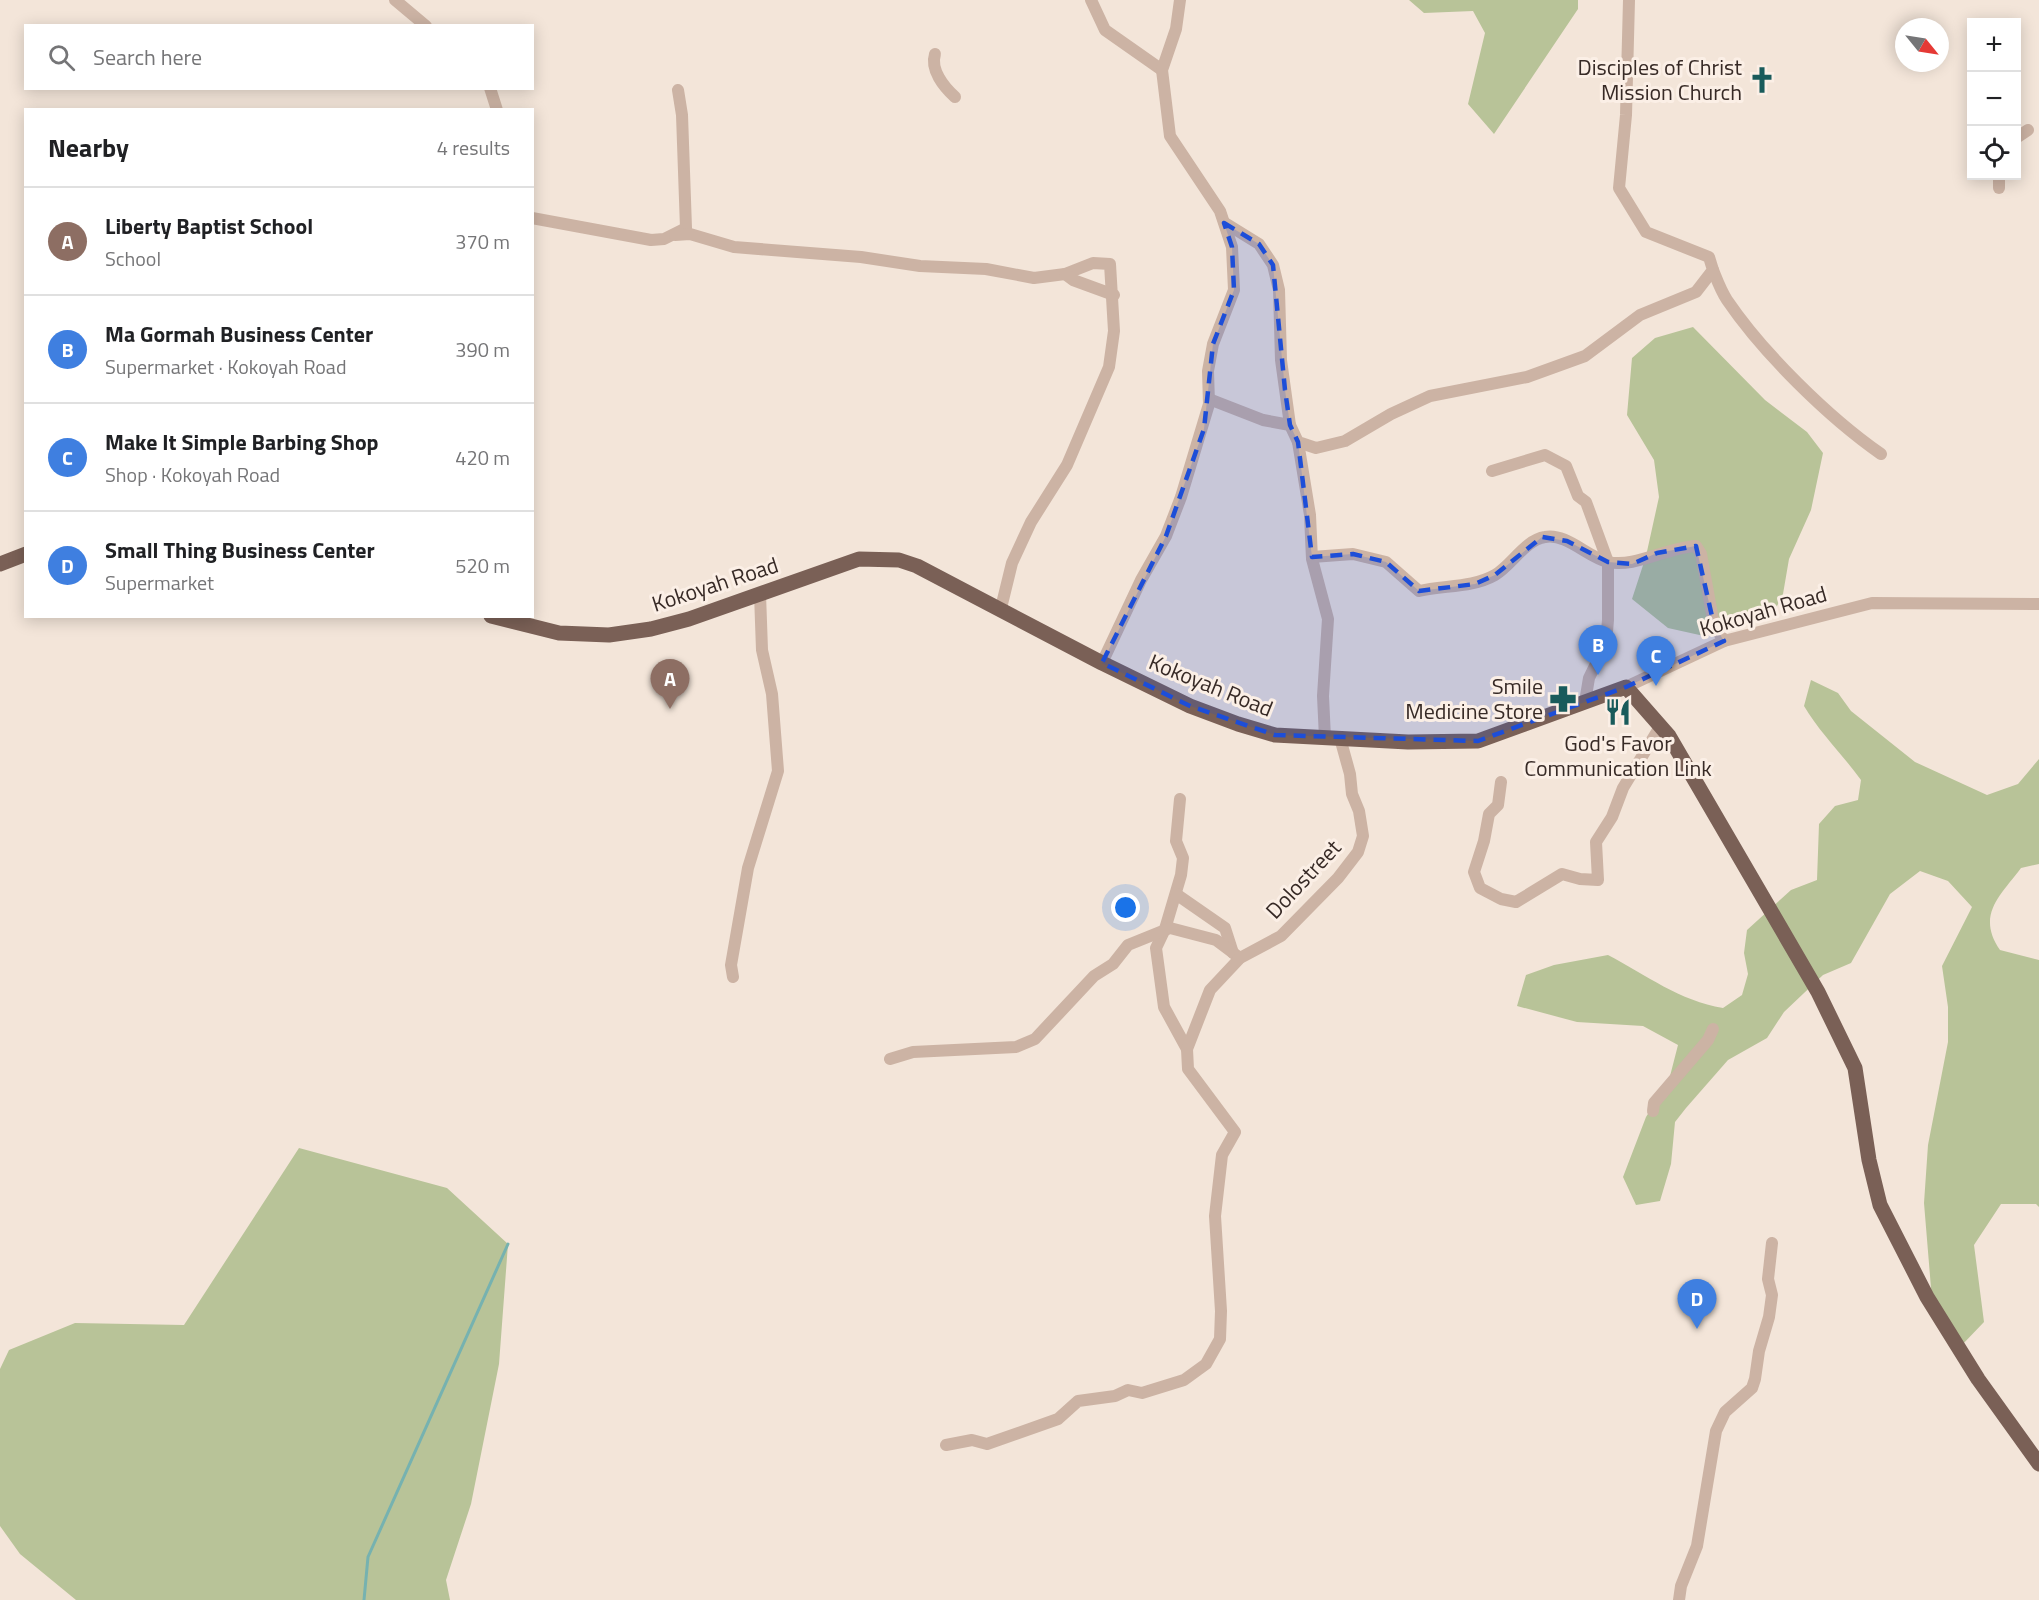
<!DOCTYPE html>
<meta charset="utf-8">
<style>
body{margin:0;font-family:"Titillium Web",sans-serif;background:#f2f2f2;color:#202124}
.controls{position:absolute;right:18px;top:18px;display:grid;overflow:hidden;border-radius:0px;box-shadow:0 3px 15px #0003}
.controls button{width:54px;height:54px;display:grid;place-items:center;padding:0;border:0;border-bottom:2px solid #e0e0e0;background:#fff;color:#202124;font:30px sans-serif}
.compass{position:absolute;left:1895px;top:18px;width:54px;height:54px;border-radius:50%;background:#fff;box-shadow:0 3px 15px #0003;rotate:120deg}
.you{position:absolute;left:1126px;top:908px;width:21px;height:21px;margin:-15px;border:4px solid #fff;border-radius:50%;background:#1a73e8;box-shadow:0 0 0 9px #1a73e833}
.badge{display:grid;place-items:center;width:39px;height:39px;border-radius:50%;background:#b45309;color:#fff;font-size:20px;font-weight:700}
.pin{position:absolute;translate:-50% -50px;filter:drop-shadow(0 2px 3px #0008)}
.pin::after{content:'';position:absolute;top:32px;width:21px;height:18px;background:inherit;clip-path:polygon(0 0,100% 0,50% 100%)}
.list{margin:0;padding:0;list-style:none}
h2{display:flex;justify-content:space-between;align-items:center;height:78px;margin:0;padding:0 24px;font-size:26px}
h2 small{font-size:20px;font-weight:400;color:#757577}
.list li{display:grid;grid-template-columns:39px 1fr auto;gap:18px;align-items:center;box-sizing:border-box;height:108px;padding:0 24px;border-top:2px solid #e0e0e0}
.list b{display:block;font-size:22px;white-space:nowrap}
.list p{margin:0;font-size:20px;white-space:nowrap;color:#757577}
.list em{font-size:20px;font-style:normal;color:#757577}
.icon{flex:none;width:33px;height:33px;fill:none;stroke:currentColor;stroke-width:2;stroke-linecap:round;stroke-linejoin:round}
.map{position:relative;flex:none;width:2039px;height:1600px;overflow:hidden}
.search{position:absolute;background:#fff;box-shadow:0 3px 15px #0003;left:24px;top:24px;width:510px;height:66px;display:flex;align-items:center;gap:15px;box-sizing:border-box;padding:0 21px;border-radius:0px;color:#757577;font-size:22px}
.panel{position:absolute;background:#fff;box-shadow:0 3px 15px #0003;left:24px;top:108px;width:510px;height:510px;border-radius:0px}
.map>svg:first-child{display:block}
.green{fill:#b8c398}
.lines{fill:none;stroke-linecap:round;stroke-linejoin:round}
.stream{stroke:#76b2b0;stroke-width:3}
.minor{stroke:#ccb3a4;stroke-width:12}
.major{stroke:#7a6056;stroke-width:15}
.marked{fill:#1d4ed8;fill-opacity:0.2;stroke:#1d4ed8;stroke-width:4.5;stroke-dasharray:12 8;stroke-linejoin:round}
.labels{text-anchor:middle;stroke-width:6;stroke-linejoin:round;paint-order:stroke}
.poi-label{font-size:22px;fill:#372a26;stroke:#fbefe6;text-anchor:end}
.street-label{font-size:22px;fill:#372a26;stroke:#fbefe6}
</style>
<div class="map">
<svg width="2039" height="1600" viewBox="0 0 2039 1600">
<rect width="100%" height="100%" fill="#f3e5d9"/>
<g class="green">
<path d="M1409 0H1578V9L1494 134 1468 104 1485 33 1473 11 1424 13Z"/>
<path d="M1693 327 1765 400 1807 432 1823 453 1811 510 1789 559 1783 594 1775 610 1763 618 1704 636 1668 628 1632 599 1646 556 1659 497 1654 460 1627 415 1632 358 1655 338Z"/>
<path d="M1811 680 1838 693 1851 711 1915 762 1987 795 2018 784 2039 759V864L2021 868C2000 896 1976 915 2000 950L2039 960V1207L2036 1204H2001L1974 1245 1984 1322 1961 1346 1932 1300 1924 1203 1928 1145 1948 1042V1007L1942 966 1972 907 1948 881 1920 871 1890 894 1851 963 1823 975 1784 1012 1767 1038 1728 1060 1686 1108 1675 1122 1671 1164 1660 1201 1636 1205 1623 1177 1646 1117 1669 1080 1678 1045 1643 1026 1577 1022 1517 1006 1526 975 1554 965 1608 955C1646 975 1680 1001 1723 1008L1742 995 1748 974 1744 953 1747 930 1791 890 1817 880 1819 824 1835 806 1858 800 1861 780C1843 755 1820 733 1804 706Z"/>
<path d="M299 1148 447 1188 508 1244 499 1364 471 1504 446 1580 450 1600H76L20 1554 0 1526V1369L9 1350 75 1323 184 1325Z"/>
</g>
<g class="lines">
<path class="stream" d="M364 1600 368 1557 508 1244"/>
<g class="minor">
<path d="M395 0 426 26"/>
<path d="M1091 0 1105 30 1162 70"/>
<path d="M935 54C930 70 944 87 955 97"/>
<path d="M490 88 497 110"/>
<path d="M2016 138 2028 130"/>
<path d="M1999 188V176"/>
<path d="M532 218 651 240 664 239 686 228 682 115 678 90"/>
<path d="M1225 223 1259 244 1273 265 1279 290 1281 360 1290 425"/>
<path d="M675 235 690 234 734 247 861 257 920 266 986 269 1034 278 1065 274 1093 263 1110 264 1114 331 1109 367 1067 465 1031 522 1012 563 1001 608"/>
<path d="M1713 270C1717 280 1721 291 1727 300 1763 353 1828 417 1881 454"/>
<path d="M1065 274 1073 280 1114 295"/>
<path d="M1209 399 1263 420 1290 425 1298 442 1316 448 1345 441 1391 414 1430 396 1527 377 1585 356 1640 315 1696 292 1713 270 1709 257 1646 232 1619 188 1626 115 1629 0"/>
<path d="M1298 442 1310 515 1312 559 1328 619 1323 696 1325 738"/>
<path d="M1492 471 1545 455 1566 466 1578 496 1586 502 1608 562V620L1606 643 1589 678 1585 702"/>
<path d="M1312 557 1353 554 1386 562 1419 591C1444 585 1472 588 1495 575 1512 565 1525 540 1545 537 1567 533 1587 557 1608 562 1635 568 1665 548 1696 546L1701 554 1714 625 1724 641"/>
<path d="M1102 663 1141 580 1166 536 1181 497 1209 404 1208 371 1213 344 1234 290 1232 247 1220 211 1170 136 1162 70 1176 29 1180 0"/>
<path d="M1626 687 1724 641 1872 603 2039 604"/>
<path d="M1501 782 1498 805 1489 814 1484 841 1474 872 1480 888 1501 899 1516 902 1562 874 1580 879 1598 880 1596 842 1612 817 1623 788 1661 725"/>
<path d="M1180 799 1176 841 1183 858 1181 875 1165 929 1156 948 1164 1007 1187 1049"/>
<path d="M1176 894 1225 928 1233 953"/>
<path d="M733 977 731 965 748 868 778 771 772 694 762 650 760 594"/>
<path d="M890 1059 913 1052 1016 1047 1035 1039 1094 976 1113 964 1128 945 1170 928 1216 940 1240 958"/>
<path d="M1653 1111 1654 1103 1708 1040 1713 1029"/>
<path d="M946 1445 972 1440 987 1444 1058 1419 1078 1401 1115 1396 1128 1390 1142 1393 1184 1380 1206 1364 1220 1339 1221 1311 1215 1216 1222 1155 1235 1132 1188 1069 1187 1049 1210 990 1240 958 1281 936 1338 878 1358 852 1363 836 1359 811 1352 794 1350 774 1340 738"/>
<path d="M1679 1600 1681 1586 1697 1546 1716 1431 1725 1412 1752 1388 1755 1379 1759 1351 1769 1317 1772 1295 1768 1279 1772 1243"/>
</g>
<g class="major">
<path d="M0 564 26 554"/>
<path d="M491 616 559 633 609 635 651 629 689 619 859 559 899 560 917 566 1102 663 1190 706 1238 724 1275 735 1408 742 1478 741 1626 687 1669 736 1818 992 1855 1068 1869 1160 1880 1205 1927 1297 1978 1379 2039 1464"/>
</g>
</g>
<path class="marked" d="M1224 223 1259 244 1273 265 1285 390 1290 425 1298 442 1312 557 1353 554 1386 562 1419 591 1475 584 1495 575 1542 537 1567 541 1608 562 1632 564 1657 553 1696 546 1714 625 1724 641 1626 687 1478 741 1275 735 1190 706 1102 663 1166 536 1204 429 1213 344 1234 290 1232 247Z"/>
<defs>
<symbol id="church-bare" viewBox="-9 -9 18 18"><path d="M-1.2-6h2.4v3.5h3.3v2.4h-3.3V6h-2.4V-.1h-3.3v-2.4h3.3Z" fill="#195b5b" stroke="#fbefe6" stroke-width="2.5" paint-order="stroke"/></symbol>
<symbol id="pharmacy-bare" viewBox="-9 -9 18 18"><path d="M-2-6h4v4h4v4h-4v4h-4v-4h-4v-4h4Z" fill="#195b5b" stroke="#fbefe6" stroke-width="2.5" paint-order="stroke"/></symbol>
<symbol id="restaurant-bare" viewBox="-9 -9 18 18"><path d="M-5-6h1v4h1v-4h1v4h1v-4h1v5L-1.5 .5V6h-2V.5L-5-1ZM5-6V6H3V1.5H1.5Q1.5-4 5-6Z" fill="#195b5b" stroke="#fbefe6" stroke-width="2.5" paint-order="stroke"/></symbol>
</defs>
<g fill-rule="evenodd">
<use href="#church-bare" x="1743" y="61" width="38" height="38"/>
<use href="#pharmacy-bare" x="1544" y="680" width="38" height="38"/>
<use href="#restaurant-bare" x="1599" y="693" width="38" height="38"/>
</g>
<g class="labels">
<g class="poi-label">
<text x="1742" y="75">Disciples of Christ<tspan x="1742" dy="25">Mission Church</tspan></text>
<text x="1543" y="694">Smile<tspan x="1543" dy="25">Medicine Store</tspan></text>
<text x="1618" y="751" text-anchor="middle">God's Favor<tspan x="1618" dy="25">Communication Link</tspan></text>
</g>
<g class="street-label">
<text transform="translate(715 584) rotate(-18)" y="8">Kokoyah Road</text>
<text transform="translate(1763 611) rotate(-16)" y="8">Kokoyah Road</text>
<text transform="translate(1211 685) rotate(22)" y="8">Kokoyah Road</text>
<text transform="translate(1303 879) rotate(-47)" y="8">Dolostreet</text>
</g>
</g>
</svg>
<div class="controls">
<button>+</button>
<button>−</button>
<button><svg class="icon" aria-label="locate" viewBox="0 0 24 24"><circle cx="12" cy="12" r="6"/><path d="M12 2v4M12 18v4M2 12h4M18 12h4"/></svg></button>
</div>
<svg class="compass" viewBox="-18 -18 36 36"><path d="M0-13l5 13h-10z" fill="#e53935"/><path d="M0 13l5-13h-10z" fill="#757577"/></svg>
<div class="you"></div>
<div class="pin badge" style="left:670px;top:709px;background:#8d6e63">A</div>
<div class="pin badge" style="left:1598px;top:675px;background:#3f7fe0">B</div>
<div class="pin badge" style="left:1656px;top:686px;background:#3f7fe0">C</div>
<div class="pin badge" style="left:1697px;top:1329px;background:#3f7fe0">D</div>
<div class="search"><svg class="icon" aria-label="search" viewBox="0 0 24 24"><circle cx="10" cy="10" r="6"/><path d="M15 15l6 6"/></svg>Search here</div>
<section class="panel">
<h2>Nearby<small>4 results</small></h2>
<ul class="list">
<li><span class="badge" style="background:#8d6e63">A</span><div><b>Liberty Baptist School</b><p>School</p></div><em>370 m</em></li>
<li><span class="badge" style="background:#3f7fe0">B</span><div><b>Ma Gormah Business Center</b><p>Supermarket · Kokoyah Road</p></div><em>390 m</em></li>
<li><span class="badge" style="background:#3f7fe0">C</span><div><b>Make It Simple Barbing Shop</b><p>Shop · Kokoyah Road</p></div><em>420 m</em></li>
<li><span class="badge" style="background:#3f7fe0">D</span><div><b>Small Thing Business Center</b><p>Supermarket</p></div><em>520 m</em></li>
</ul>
</section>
</div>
